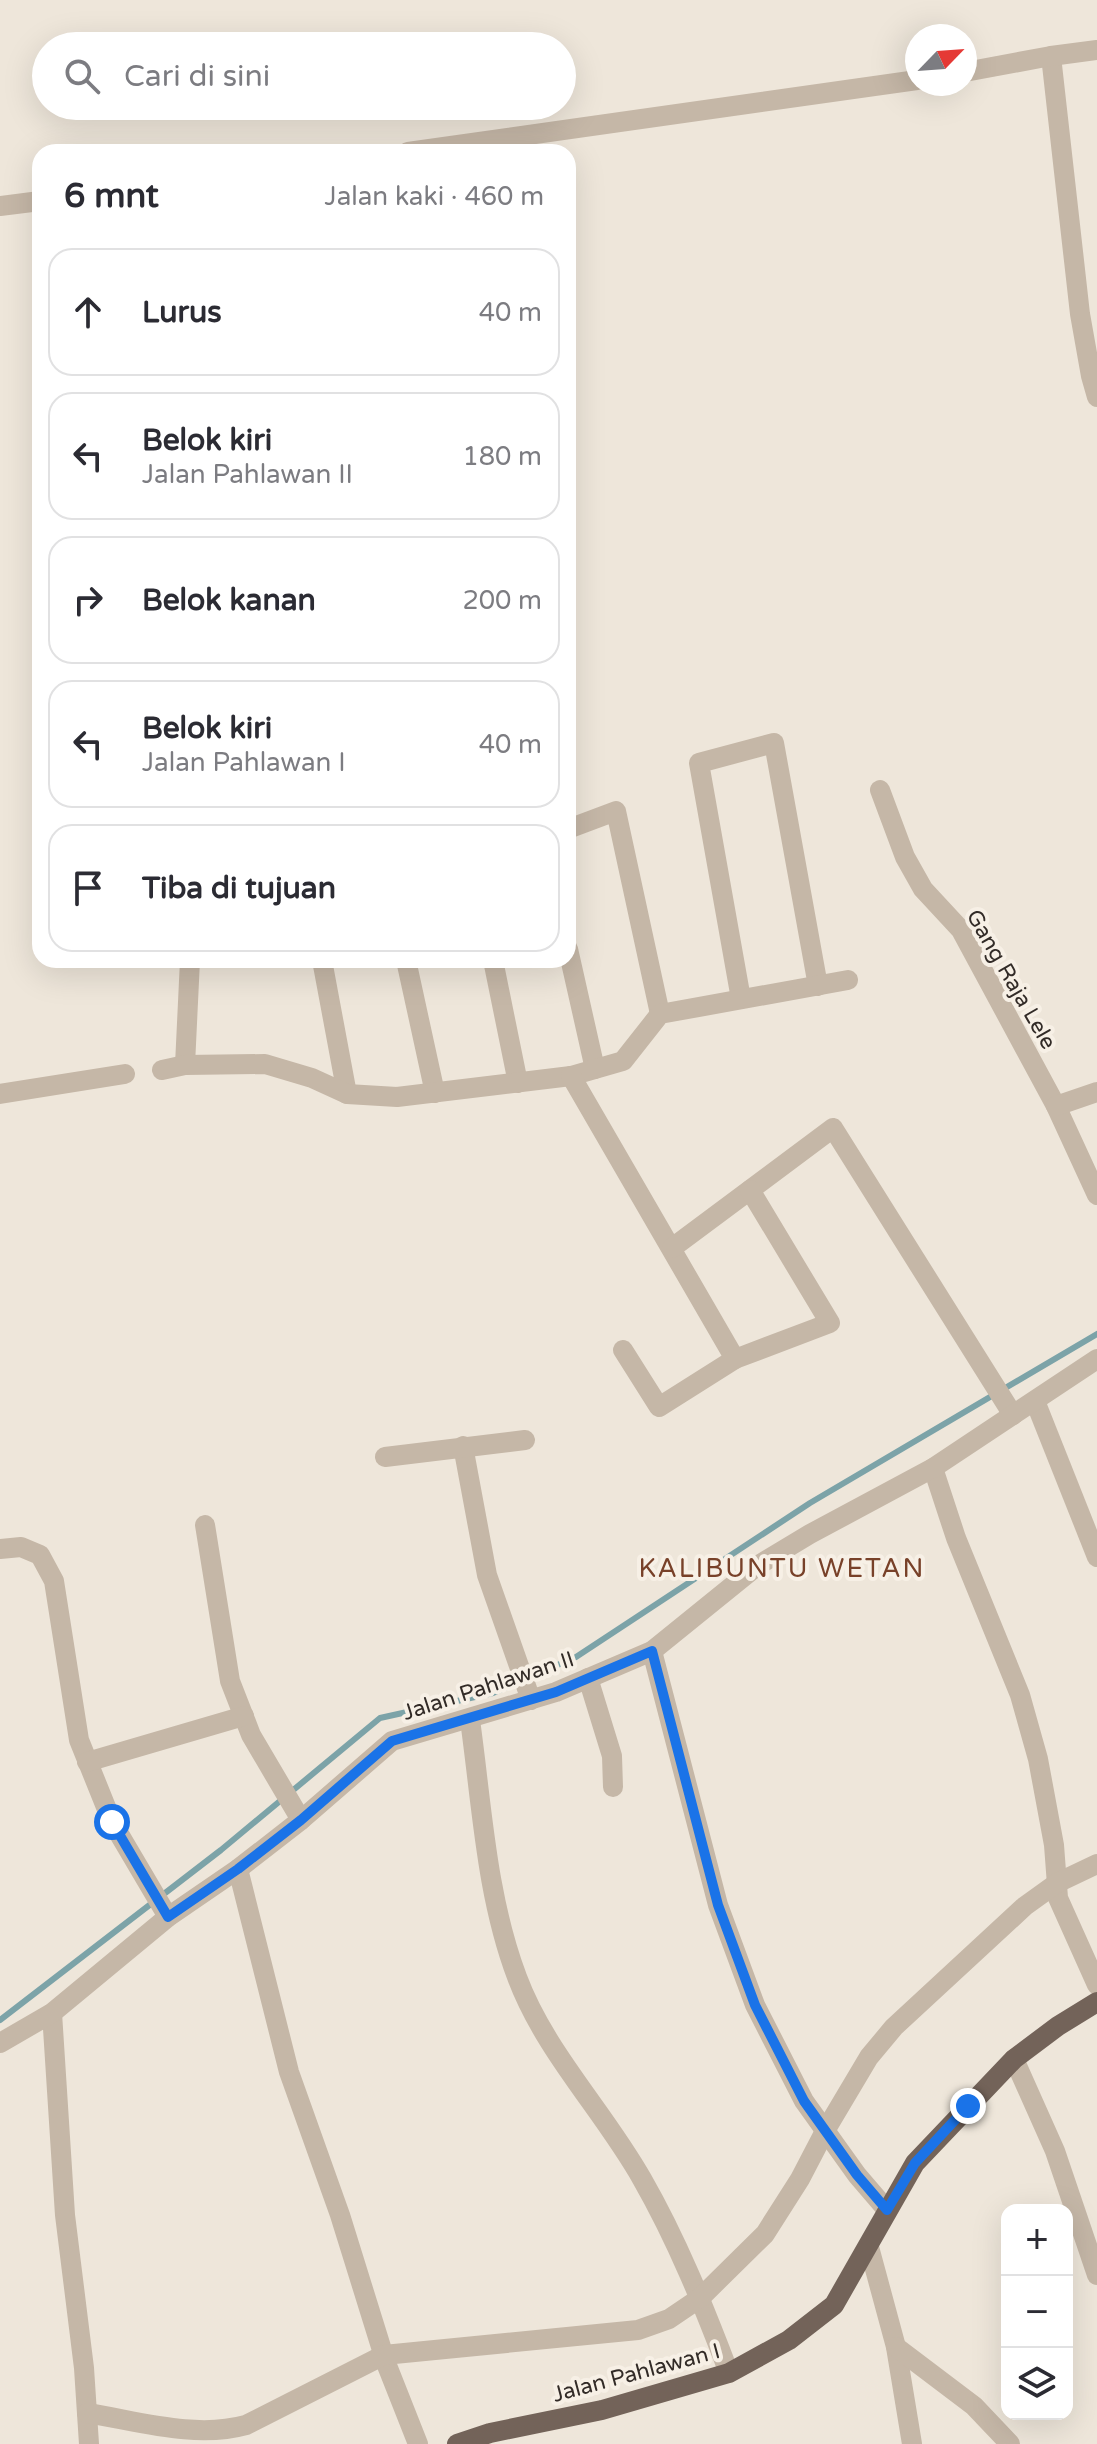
<!DOCTYPE html>
<html lang="id">
<meta charset="utf-8">
<style>
body{margin:0;font-family:"Varela Round",sans-serif;background:#f2f2f3;color:#2b2b33}
.controls{position:absolute;right:24px;bottom:24px;display:grid;overflow:hidden;border-radius:16px;box-shadow:0 8px 32px #0002}
.controls button{width:72px;height:72px;display:grid;place-items:center;padding:0;border:0;border-bottom:2px solid #e1e1e2;background:#fff;color:#2b2b33;font:40px sans-serif}
.compass{position:absolute;left:905px;top:24px;width:72px;height:72px;border-radius:50%;background:#fff;box-shadow:0 8px 32px #0002;rotate:65deg}
.stop{position:absolute;width:24px;height:24px;margin:-18px;border:6px solid #1a73e8;border-radius:50%;background:#fff}
.stop.end{background:#1a73e8;border-color:#fff;box-shadow:0 2px 8px #0008}
.list{margin:0;padding:0;list-style:none}
h2{display:flex;justify-content:space-between;align-items:center;height:104px;margin:0;padding:0 32px;font-size:34px}
h2 small{font-size:26px;font-weight:400;color:#7c7c81}
.list li{display:grid;grid-template-columns:52px 1fr auto;gap:24px;align-items:center;box-sizing:border-box;height:128px;margin:0 16px 16px;padding:0 16px;border:2px solid #e1e1e2;border-radius:24px}
.list b{display:block;font-size:30px;white-space:nowrap}
.list p{margin:0;font-size:26px;white-space:nowrap;color:#7c7c81}
.list em{font-size:26px;font-style:normal;color:#7c7c81}
.icon{flex:none;width:44px;height:44px;fill:none;stroke:currentColor;stroke-width:2;stroke-linecap:round;stroke-linejoin:round}
.map{position:relative;flex:none;width:1097px;height:2444px;overflow:hidden}
.search{position:absolute;background:#fff;box-shadow:0 8px 32px #0002;left:32px;top:32px;width:544px;height:88px;display:flex;align-items:center;gap:20px;box-sizing:border-box;padding:0 28px;border-radius:44px;color:#7c7c81;font-size:30px}
.panel{position:absolute;background:#fff;box-shadow:0 8px 32px #0002;left:32px;top:144px;width:544px;height:824px;border-radius:24px}
.map>svg:first-child{display:block}
.lines{fill:none;stroke-linecap:round;stroke-linejoin:round}
.stream{stroke:#7ca3a8;stroke-width:6}
.minor{stroke:#c5b7a7;stroke-width:20}
.major{stroke:#736359;stroke-width:20}
.route{stroke:#1a73e8;stroke-width:10}
.labels{text-anchor:middle;stroke-width:8;stroke-linejoin:round;paint-order:stroke}
.street-label{font-size:22px;fill:#322b27;stroke:#f7f0e6}
.quarter-label{font-size:26px;letter-spacing:2px;fill:#784129;stroke:#f7f0e6}
</style>
<div class="map">
<svg width="1097" height="2444" viewBox="0 0 1097 2444">
<rect width="100%" height="100%" fill="#eee6da"/>
<g class="lines">
<path class="stream" d="M0 2020 221 1850 380 1718 493 1693 576 1657 810 1503 1097 1334"/>
<g class="minor">
<path d="M1051 56 1080 314 1091 376 1097 397"/>
<path d="M965 72 1051 56 1097 50"/>
<path d="M408 152 917 80"/>
<path d="M0 206 40 201"/>
<path d="M880 790 905 857 923 889 961 930 1056 1106 1097 1195"/>
<path d="M568 829 616 811 660 1014"/>
<path d="M568 949 595 1069"/>
<path d="M322 960 347 1094"/>
<path d="M406 960 435 1093"/>
<path d="M493 960 518 1083"/>
<path d="M741 999 699 763 774 743 818 986"/>
<path d="M185 1065 190 960"/>
<path d="M162 1070 185 1065 265 1064 312 1078 347 1094 397 1097 571 1076 623 1061 660 1014 848 980"/>
<path d="M571 1076 735 1359"/>
<path d="M0 1094 125 1074"/>
<path d="M1056 1106 1097 1092"/>
<path d="M672 1248 833 1128 1013 1415"/>
<path d="M623 1350 659 1407 735 1359 830 1323 750 1190"/>
<path d="M1035 1401 1097 1557"/>
<path d="M463 1446 487 1575 531 1700"/>
<path d="M385 1457 525 1440"/>
<path d="M933 1468 956 1538 1020 1695 1038 1759 1054 1845 1058 1898 1097 1985"/>
<path d="M205 1525 230 1681 251 1735 301 1820"/>
<path d="M0 1549 21 1547 40 1555 54 1581 79 1740 112 1822 168 1917"/>
<path d="M652 1651 718 1905 755 2005 804 2101 857 2175 887 2210"/>
<path d="M588 1678 612 1756 613 1787"/>
<path d="M470 1720C482 1805 486 1895 517 1977 545 2052 603 2110 642 2179 677 2240 704 2307 729 2373"/>
<path d="M87 1762 244 1716"/>
<path d="M238 1869 289 2072 340 2215 386 2363 418 2444"/>
<path d="M52 2013 65 2215 84 2368 89 2444"/>
<path d="M0 2043 52 2013 168 1917 238 1869 301 1820 392 1741 556 1692 652 1651 757 1566 810 1534 933 1468 1097 1359"/>
<path d="M1014 2059 1055 2151 1097 2275"/>
<path d="M869 2247 896 2347 912 2444"/>
<path d="M896 2347 974 2406 1010 2444"/>
<path d="M87 2413C138 2421 195 2439 246 2425L384 2355 638 2330 669 2319 700 2298 765 2234 800 2179 825 2131 869 2057 894 2027 1025 1906 1057 1883 1097 1864"/>
</g>
<path class="major" d="M457 2444 490 2433 602 2410 729 2373 789 2340 834 2305 915 2163 1014 2059 1058 2026 1097 2002"/>
</g>
<g class="lines">
<path class="route" d="M112 1822 168 1917 238 1869 301 1820 392 1741 556 1692 652 1651 718 1905 755 2005 804 2101 857 2175 887 2210 915 2163 968 2106"/>
</g>
<g class="labels">
<g class="street-label">
<text transform="translate(1012 979) rotate(60)" y="8">Gang Raja Lele</text>
<text transform="translate(488 1685) rotate(-18)" y="8">Jalan Pahlawan II</text>
<text transform="translate(636 2372) rotate(-15)" y="8">Jalan Pahlawan I</text>
</g>
<g class="quarter-label">
<text x="782" y="1577">KALIBUNTU WETAN</text>
</g>
</g>
</svg>
<div class="controls">
<button>+</button>
<button>−</button>
<button><svg class="icon" aria-label="layers" viewBox="0 0 24 24"><path d="M12 4l9 5-9 5-9-5zM3 14l9 5 9-5"/></svg></button>
</div>
<svg class="compass" viewBox="-18 -18 36 36"><path d="M0-13l5 13h-10z" fill="#e53935"/><path d="M0 13l5-13h-10z" fill="#7c7c81"/></svg>
<div class="stop" style="left:112px;top:1822px"></div>
<div class="stop end" style="left:968px;top:2106px"></div>
<div class="search"><svg class="icon" aria-label="search" viewBox="0 0 24 24"><circle cx="10" cy="10" r="6"/><path d="M15 15l6 6"/></svg>Cari di sini</div>
<section class="panel">
<h2>6 mnt<small>Jalan kaki · 460 m</small></h2>
<ul class="list">
<li><svg class="icon" aria-label="ahead" viewBox="0 0 24 24"><path d="M12 20V5M6 11l6-6 6 6"/></svg><div><b>Lurus</b></div><em>40 m</em></li>
<li><svg class="icon" aria-label="left" viewBox="0 0 24 24"><path d="M17 20v-9H6M10 6l-5 5 5 5"/></svg><div><b>Belok kiri</b><p>Jalan Pahlawan II</p></div><em>180 m</em></li>
<li><svg class="icon" aria-label="right" viewBox="0 0 24 24"><path d="M7 20v-9h11M14 6l5 5-5 5"/></svg><div><b>Belok kanan</b></div><em>200 m</em></li>
<li><svg class="icon" aria-label="left" viewBox="0 0 24 24"><path d="M17 20v-9H6M10 6l-5 5 5 5"/></svg><div><b>Belok kiri</b><p>Jalan Pahlawan I</p></div><em>40 m</em></li>
<li><svg class="icon" aria-label="arrive" viewBox="0 0 24 24"><path d="M6 21V4h12l-3 4 3 4H6"/></svg><div><b>Tiba di tujuan</b></div></li>
</ul>
</section>
</div>
